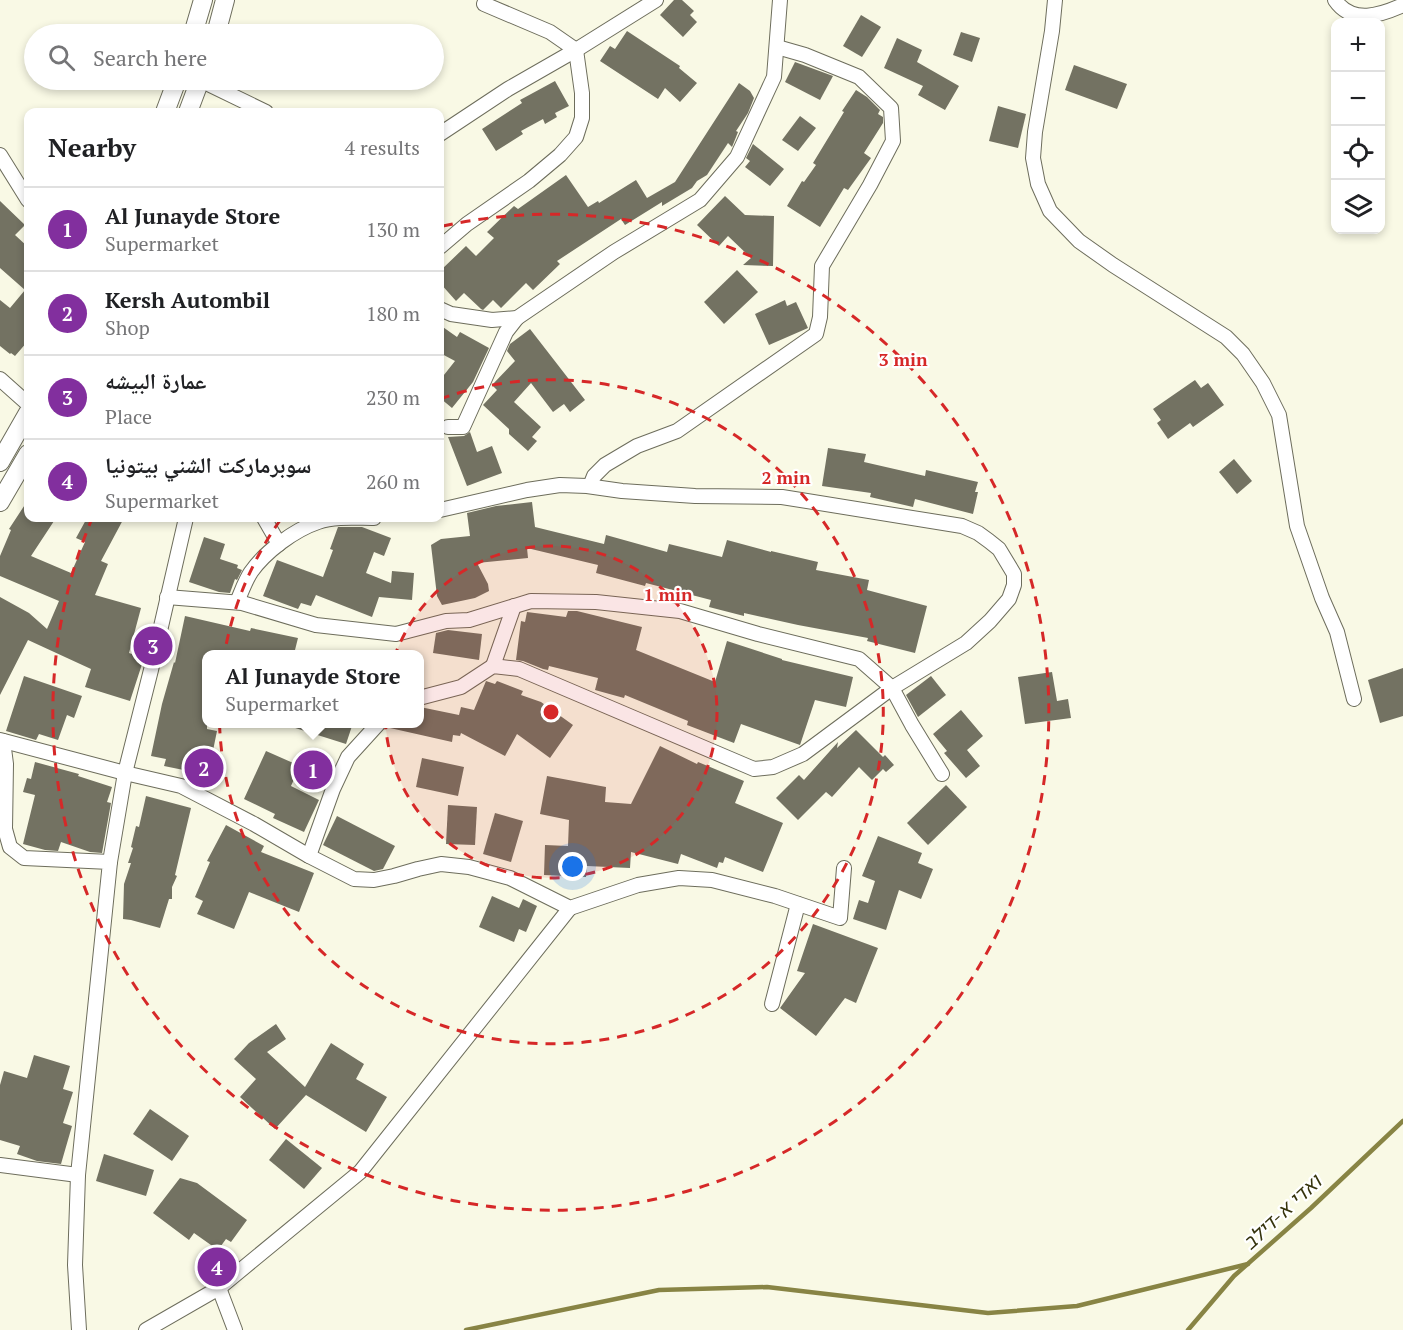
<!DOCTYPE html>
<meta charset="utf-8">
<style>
body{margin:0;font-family:"PT Serif","Noto Naskh Arabic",Heebo,serif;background:#f6f6f6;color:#202124}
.controls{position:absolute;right:18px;top:18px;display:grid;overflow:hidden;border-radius:12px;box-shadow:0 3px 9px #0003}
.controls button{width:54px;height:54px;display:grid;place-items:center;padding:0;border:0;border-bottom:2px solid #e0e0e0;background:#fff;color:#202124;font:30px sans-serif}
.you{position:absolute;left:573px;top:867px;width:21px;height:21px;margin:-15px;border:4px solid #fff;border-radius:50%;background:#1a73e8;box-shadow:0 0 0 9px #1a73e833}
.badge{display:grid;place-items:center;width:39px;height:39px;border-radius:50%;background:#822f9e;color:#fff;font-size:20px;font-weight:700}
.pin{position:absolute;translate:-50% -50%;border:3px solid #fff;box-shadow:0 2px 6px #0006}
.popup{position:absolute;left:202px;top:650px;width:222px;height:78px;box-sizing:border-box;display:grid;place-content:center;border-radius:12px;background:#fff;filter:drop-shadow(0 2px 4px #0005);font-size:20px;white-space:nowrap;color:#757577}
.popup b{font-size:22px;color:#202124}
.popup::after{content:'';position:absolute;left:50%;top:100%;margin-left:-12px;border:12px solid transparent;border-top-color:#fff}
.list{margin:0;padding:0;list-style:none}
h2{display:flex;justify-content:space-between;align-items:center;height:78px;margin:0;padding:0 24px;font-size:26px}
h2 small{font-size:20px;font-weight:400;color:#757577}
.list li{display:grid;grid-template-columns:39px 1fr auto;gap:18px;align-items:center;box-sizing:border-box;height:84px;padding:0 24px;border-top:2px solid #e0e0e0}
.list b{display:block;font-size:22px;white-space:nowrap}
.list p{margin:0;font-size:20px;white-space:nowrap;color:#757577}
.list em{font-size:20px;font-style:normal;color:#757577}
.icon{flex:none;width:33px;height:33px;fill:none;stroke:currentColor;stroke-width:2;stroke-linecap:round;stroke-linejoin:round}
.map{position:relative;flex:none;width:1403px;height:1330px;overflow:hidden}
.search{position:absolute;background:#fff;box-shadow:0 3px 9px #0003;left:24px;top:24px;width:420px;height:66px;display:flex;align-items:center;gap:15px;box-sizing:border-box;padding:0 21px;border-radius:33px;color:#757577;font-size:22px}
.panel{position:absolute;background:#fff;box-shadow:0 3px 9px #0003;left:24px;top:108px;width:420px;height:414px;border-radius:12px}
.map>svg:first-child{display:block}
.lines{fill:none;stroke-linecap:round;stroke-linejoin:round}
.stream{stroke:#888444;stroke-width:4.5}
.building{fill:#737262}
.minor-casing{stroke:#6d6d5c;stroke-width:16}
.major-casing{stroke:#6d6d5c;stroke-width:20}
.minor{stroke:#fff;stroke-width:14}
.major{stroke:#fff;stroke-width:18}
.ring{fill:none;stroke:#d62828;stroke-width:3;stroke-dasharray:10 8}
.labels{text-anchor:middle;stroke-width:4.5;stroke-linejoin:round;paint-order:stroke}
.water-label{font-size:20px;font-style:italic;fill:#36340d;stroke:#fff}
.centre{fill:#d62828;stroke:#fff;stroke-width:3}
.ring-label{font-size:18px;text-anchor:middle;font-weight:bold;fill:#d62828;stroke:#fff;stroke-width:4.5;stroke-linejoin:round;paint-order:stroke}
</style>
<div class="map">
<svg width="1403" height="1330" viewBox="0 0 1403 1330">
<rect width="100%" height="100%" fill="#f9f9e5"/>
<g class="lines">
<g class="stream">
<path d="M466 1330 659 1290 767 1287 988 1313 1077 1306 1248 1264"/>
<path d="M1188 1330 1234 1276 1311 1208 1403 1121"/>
</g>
</g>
<g class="building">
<path d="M674 0H682L694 11 690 15 697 22 683 37 660 15Z"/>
<path d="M861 15 881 27 862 57 843 46Z"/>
<path d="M627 31 680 66 679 68 697 83 680 102 665 88 658 99 600 61 610 46 615 49Z"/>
<path d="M961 32 980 38 972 62 953 55Z"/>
<path d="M897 38 922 50 917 62 959 86 945 110 918 95 923 86 884 68Z"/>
<path d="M795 62 833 76 820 100 785 82Z"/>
<path d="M1074 65 1127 84 1117 109 1065 90Z"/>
<path d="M555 81 569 106 555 113 557 117 545 124 543 119 521 131 523 134 496 151 482 129 522 103 520 100Z"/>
<path d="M739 83 750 91 754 98 748 113 736 131 738 132 732 147 728 143 707 175 697 181 692 188 662 206V202L625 225 621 219 557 261 560 264 533 290 526 283 501 308 493 300 483 310 481 309 464 293 456 301 440 283V271L466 246 476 256 494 238 487 232 514 206 518 209 566 175 588 207 598 201 599 203 636 180 647 198 675 182Z"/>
<path d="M856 90 867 97 880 110 878 114 883 117V123L864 153 871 158 848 190 844 188 820 227 787 206 802 181 804 182 816 165 813 163 844 112 842 111Z"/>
<path d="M998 106 1026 114 1018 148 989 141Z"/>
<path d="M800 116 816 128 798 151 782 140Z"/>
<path d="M753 144 784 169 770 186 745 167 750 161 746 158Z"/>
<path d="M725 196 745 215 774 216 773 266 743 265 751 258 728 236 719 246 697 225Z"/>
<path d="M0 201 25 225 15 235 28 247V341L15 356 11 353 10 354 0 346V300L10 308 25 290 0 268Z"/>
<path d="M737 270 758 292 724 324 704 302Z"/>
<path d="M785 300 787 306 796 302 808 328 769 345 755 314Z"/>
<path d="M440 325 457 337 460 332 489 348 473 382 452 408 440 398V380L455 361 440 353Z"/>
<path d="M530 329 585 400 570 412 564 404 553 412 531 383 514 402 541 427 532 437 537 441 528 451 509 434V429L483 405 497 390 492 385 515 361 507 351 510 344Z"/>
<path d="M1195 380 1201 388 1208 383 1224 405 1193 427 1190 423 1168 439 1157 423 1161 420 1153 409Z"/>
<path d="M470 432 477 452 492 446 502 473 467 486 448 437 464 436Z"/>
<path d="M828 448 866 454 864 462 925 476 926 470 978 482 975 492H978L973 514 915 499 913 507 870 497 871 493 822 486Z"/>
<path d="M1234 459 1252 481 1237 494 1219 472Z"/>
<path d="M28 500V518H56L31 556 71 573 85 542 76 538 87 518H124L101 561 108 564 95 595 141 608 129 653 144 658 130 701 85 687 91 669 28 640 0 695V597L29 613 47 629 59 601 0 576V556L11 530 9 529Z"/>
<path d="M532 502 535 527 604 544 606 535 667 552 669 544 722 557 727 540 771 552V551L818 562 816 570 869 580 867 590 927 606 915 653 867 641 868 638 798 625 744 613V616L709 607 711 600 646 583 645 586 596 573 598 565 527 548 528 558 477 563 488 584 489 591 475 598 442 605 437 596 431 545 441 539 470 536 467 513 496 506Z"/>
<path d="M338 527H362L391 538 384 556 374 552 366 573 391 583 392 571 414 573 412 600 379 597 372 617 316 595 311 606 301 603 298 609 263 596 277 560 323 577 333 550 330 549Z"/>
<path d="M204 537 225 544 220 559 238 565 237 568 242 570 237 580 235 579 230 593 219 592 189 582Z"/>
<path d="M568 611H577L642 627 636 650 715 682 727 641 782 659V660L853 677 846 707 815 700 800 745 741 724 734 743 687 725 688 721 625 695 624 698 595 690 598 678 549 666 548 670 543 669 523 661 516 660 521 621 525 622 527 612 566 617Z"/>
<path d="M185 616 250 631 251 628 298 638 294 654H219L207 652V710L203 721 207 723V729L217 731 208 775 164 766 166 759 151 756 162 704 174 662 175 663Z"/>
<path d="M448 630 482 634 479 660 433 653 436 633Z"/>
<path d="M1403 668V716L1380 723 1368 680Z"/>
<path d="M1052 672 1057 701 1068 699 1071 718 1025 724 1018 677Z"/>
<path d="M24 676 82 696 74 718 67 715 58 740 39 734 36 740 6 731Z"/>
<path d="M931 676 946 695 918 717 906 695Z"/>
<path d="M486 681 495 684 497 681 523 691 521 695 541 702 573 725 550 758 517 734 505 756 461 733 460 736 453 735 452 742 390 728 391 723H420V707L459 715 461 707 474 710Z"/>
<path d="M961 710 983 736 967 750 980 766 966 778 944 753 947 751 933 734Z"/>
<path d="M290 723H353L346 744 289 726Z"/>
<path d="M856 730 883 757 885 755 894 765 886 772 883 769 872 780 859 767 832 797 826 792 798 820 776 798 799 775 804 780 838 742 837 748Z"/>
<path d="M660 746 697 764 698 762 744 781 735 803 783 823 763 872 725 857 723 863 719 862 717 868 681 854 678 864 631 852 630 868 587 866 586 877 544 875 545 845 568 846 569 820 540 814 547 776 606 787 605 802 631 804Z"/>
<path d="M266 751 300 766 291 786 319 800 304 832 273 818 275 814 244 799Z"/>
<path d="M422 758 464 767 458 796 416 787Z"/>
<path d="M35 762 79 774 78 776 112 787 107 802 111 803 102 853 90 852 61 842 58 851 45 850 23 844 35 795 23 792 27 778 31 779Z"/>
<path d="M946 785 967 807 928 845 907 823Z"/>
<path d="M146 796 191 808 175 875 177 876 172 887V899H169L160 928 131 920 123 919 124 884 131 863H128L133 848 131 847 136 826 139 827Z"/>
<path d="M448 805 477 807 475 845 446 844Z"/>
<path d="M495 813 523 821 511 862 483 854Z"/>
<path d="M337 816 395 846 383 869 374 871 323 845Z"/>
<path d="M226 825 264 846 261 852 314 873 299 912 249 892 234 929 197 914 203 901 195 897 210 862 207 861Z"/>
<path d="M878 836 922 853 918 863 933 869 921 899 899 890 886 930 853 919 859 900 868 903 875 881 862 876Z"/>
<path d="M492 896 519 908 523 899 537 906 526 932 519 929 514 942 479 927Z"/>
<path d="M813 924 878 948 856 1003 845 998 816 1036 780 1008 805 973 797 971Z"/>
<path d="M276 1024 286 1039 267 1052 305 1087 331 1043 364 1064 356 1079 387 1097 366 1132 306 1095 275 1129 240 1097 256 1079 234 1059 249 1043Z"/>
<path d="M34 1055 70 1066 63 1089 73 1092 63 1123 72 1126 61 1164 37 1161 17 1154 20 1146 0 1140V1085L4 1071 27 1078Z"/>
<path d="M150 1109 189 1136 172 1161 133 1134Z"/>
<path d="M286 1139 322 1168 304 1189 269 1160Z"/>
<path d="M104 1154 154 1170 146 1196 96 1181Z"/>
<path d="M180 1178 197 1183 247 1220 231 1242 226 1239 218 1250 194 1233 189 1240 153 1213Z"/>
</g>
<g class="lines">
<defs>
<g id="minor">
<path d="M1055 0 1052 31 1035 132 1033 158 1038 184 1050 211 1079 241 1113 265 1226 337 1243 354 1263 383 1279 415 1297 526 1322 598 1337 632 1354 699"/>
<path d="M1335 0C1352 25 1381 15 1403 5"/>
<path d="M200 80 266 112"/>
<path d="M440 134 508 89 576 50 656 0"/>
<path d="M0 155 28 200"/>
<path d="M440 247 467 224 529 181 560 155 576 137 582 118V93L576 50 550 32 484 4"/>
<path d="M440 309 451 314 492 320 517 318 614 252 700 200 737 157 774 77 780 0"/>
<path d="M0 379 28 404"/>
<path d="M448 427H463L506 332 517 318"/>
<path d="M590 486 594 476 605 465 637 446 677 431 816 334 820 317 822 266 870 185 893 141 891 108 859 77 805 55 777 47"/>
<path d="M264 518 279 544"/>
<path d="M167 597 242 603 316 625 396 634 446 621 469 620 531 601 596 602 680 611 758 634 859 659 892 688 912 725 942 774"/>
<path d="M237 602C241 593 245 581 251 572 265 552 294 530 318 522 335 516 356 518 374 518"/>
<path d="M493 666 514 606"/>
<path d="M419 698 461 687 493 666 519 669 754 769 773 767 803 754 892 688 966 643 990 621 1009 599 1014 585V574L999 549 989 541 978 533 962 526 782 497 695 496 622 491 587 486 560 485 527 490 440 510"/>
<path d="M0 740 125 773 181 786 254 824 309 856 354 879 374 880 394 876 418 869 441 864 469 867 510 878 570 908 638 885 679 878 712 880 775 896 840 918 844 868"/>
<path d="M3 741 6 764 5 829 10 847 24 858 110 862 78 1175 75 1265 79 1330"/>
<path d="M309 856 333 789 348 757 378 724"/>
<path d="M110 862 125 773 151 670 186 518"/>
<path d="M772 1004 798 904"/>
<path d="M0 1165 78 1175"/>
<path d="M219 1288 235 1330"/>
<path d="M146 1330 219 1288 360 1172 570 908"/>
</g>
<g id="major">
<path d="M193 34 203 0"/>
<path d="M216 34 225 0"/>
<path d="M165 112 177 80"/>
<path d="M188 112 200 80"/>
<path d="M0 462 28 413"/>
<path d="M0 502 28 454"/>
</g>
</defs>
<use href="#minor" class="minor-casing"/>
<use href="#major" class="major-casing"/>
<use href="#minor" class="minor"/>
<use href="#major" class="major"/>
</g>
<circle cx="551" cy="712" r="166" fill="#d62828" fill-opacity=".12"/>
<g class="ring">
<circle cx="551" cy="712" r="166"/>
<path d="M440 399A332 332 0 1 1 281 519"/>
<path d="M443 226A498 498 0 1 1 91 521"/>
</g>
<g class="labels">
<g class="water-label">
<text transform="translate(1282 1212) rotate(-43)" y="7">ואדי א-דילב</text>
</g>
</g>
<circle cx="551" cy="712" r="9" class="centre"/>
<g class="ring-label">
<text x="903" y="366">3 min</text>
<text x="786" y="484">2 min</text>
<text x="668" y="601">1 min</text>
</g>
</svg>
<div class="controls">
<button>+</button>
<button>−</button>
<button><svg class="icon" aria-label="locate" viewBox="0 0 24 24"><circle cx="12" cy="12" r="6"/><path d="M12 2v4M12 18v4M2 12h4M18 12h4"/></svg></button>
<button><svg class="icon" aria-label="layers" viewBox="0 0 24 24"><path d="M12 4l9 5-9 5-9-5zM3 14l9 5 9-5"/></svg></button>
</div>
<div class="you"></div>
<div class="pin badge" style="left:313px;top:770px">1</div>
<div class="popup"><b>Al Junayde Store</b>Supermarket</div>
<div class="pin badge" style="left:204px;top:768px">2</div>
<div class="pin badge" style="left:153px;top:646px">3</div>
<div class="pin badge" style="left:217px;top:1267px">4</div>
<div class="search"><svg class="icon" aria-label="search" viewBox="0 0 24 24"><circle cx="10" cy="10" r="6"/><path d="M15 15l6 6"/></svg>Search here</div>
<section class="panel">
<h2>Nearby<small>4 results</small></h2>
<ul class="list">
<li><span class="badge">1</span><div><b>Al Junayde Store</b><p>Supermarket</p></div><em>130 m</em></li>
<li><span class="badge">2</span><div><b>Kersh Autombil</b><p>Shop</p></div><em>180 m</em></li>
<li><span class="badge">3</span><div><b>عمارة البيشه</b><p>Place</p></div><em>230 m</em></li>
<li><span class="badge">4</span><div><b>سوبرماركت الشني بيتونيا</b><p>Supermarket</p></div><em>260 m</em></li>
</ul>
</section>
</div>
